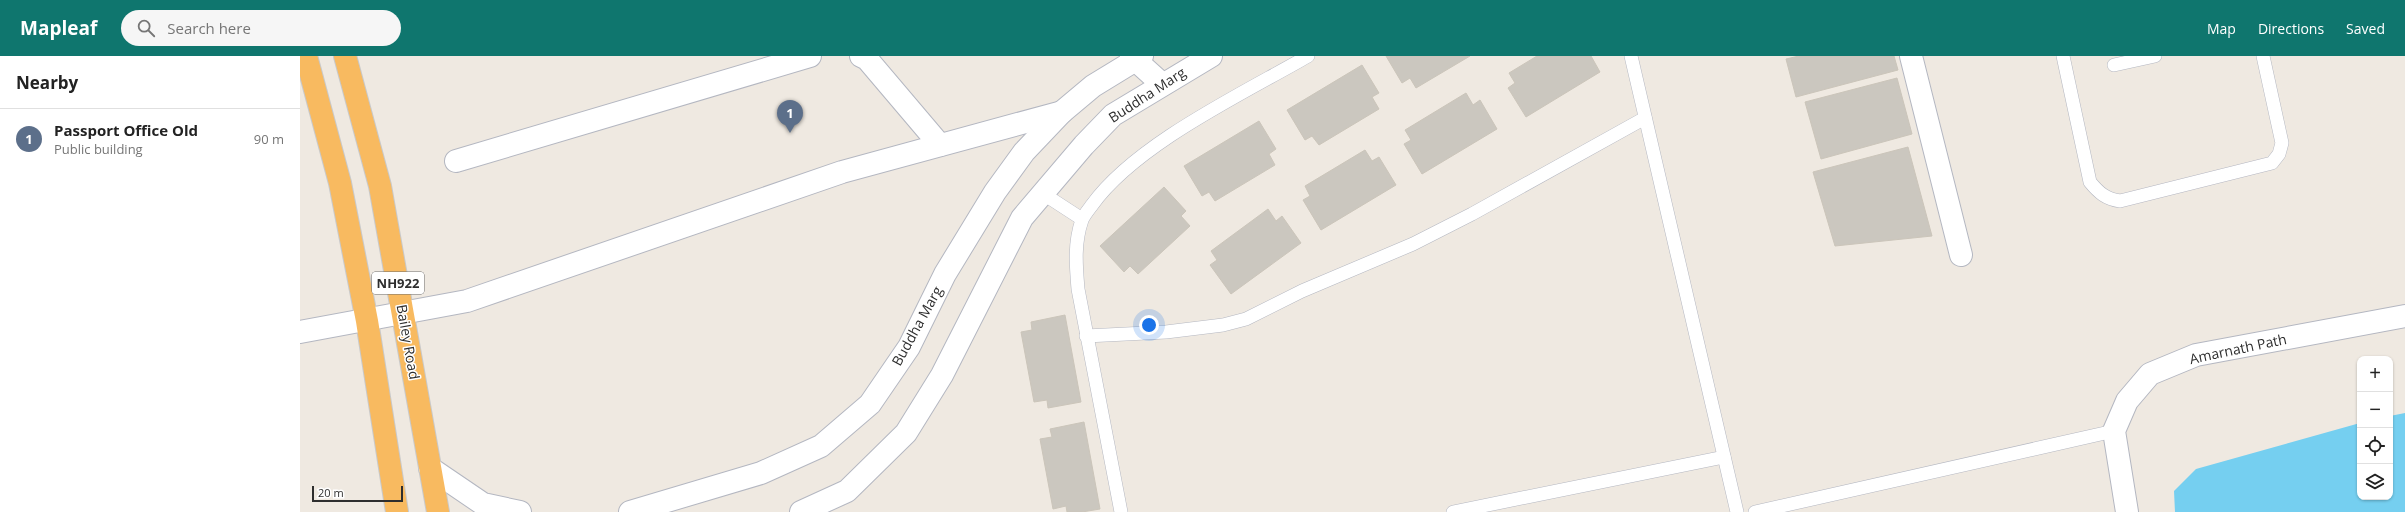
<!DOCTYPE html>
<meta charset="utf-8">
<style>
body{margin:0;font-family:"Open Sans",sans-serif;background:#f6f6f6;color:#222}
.controls{position:absolute;right:12px;bottom:12px;display:grid;overflow:hidden;border-radius:8px;box-shadow:0 1px 3px #0004}
.controls button{width:36px;height:36px;display:grid;place-items:center;padding:0;border:0;border-bottom:1px solid #e0e0e0;background:#fff;color:#222;font:20px sans-serif}
.scale{position:absolute;left:12px;bottom:10px;width:91px;box-sizing:border-box;padding-left:4px;border:2px solid #2e2e2e;border-top:0;font-size:11px;line-height:14px;white-space:nowrap;color:#2e2e2e;-webkit-text-stroke:3px #fff;paint-order:stroke}
.you{position:absolute;left:849px;top:269px;width:14px;height:14px;margin:-10px;border:3px solid #fff;border-radius:50%;background:#1a73e8;box-shadow:0 0 0 6px #1a73e833}
.badge{display:grid;place-items:center;width:26px;height:26px;border-radius:50%;background:#0f766e;color:#fff;font-size:13px;font-weight:700}
.pin{position:absolute;translate:-50% -33px;filter:drop-shadow(0 1px 2px #0008)}
.pin::after{content:'';position:absolute;top:21px;width:14px;height:12px;background:inherit;clip-path:polygon(0 0,100% 0,50% 100%)}
.list{margin:0;padding:0;list-style:none}
h2{display:flex;justify-content:space-between;align-items:center;height:52px;margin:0;padding:0 16px;font-size:17px}
h2 small{font-size:13px;font-weight:400;color:#767676}
.list li{display:grid;grid-template-columns:26px 1fr auto;gap:12px;align-items:center;box-sizing:border-box;height:60px;padding:0 16px;border-top:1px solid #e0e0e0}
.list b{display:block;font-size:15px;white-space:nowrap}
.list p{margin:0;font-size:13px;white-space:nowrap;color:#767676}
.list em{font-size:13px;font-style:normal;color:#767676}
.icon{flex:none;width:22px;height:22px;fill:none;stroke:currentColor;stroke-width:2;stroke-linecap:round;stroke-linejoin:round}
.map{position:relative;flex:none;width:2105px;height:456px;overflow:hidden}
header{display:flex;align-items:center;gap:24px;box-sizing:border-box;height:56px;padding:0 20px;background:#0f766e;color:#fff}
header strong{font-size:19px}
nav{display:flex;gap:22px;margin-inline-start:auto;font-size:14px}
.search{width:280px;height:36px;background:#f6f6f6;display:flex;align-items:center;gap:10px;box-sizing:border-box;padding:0 14px;border-radius:22px;color:#767676;font-size:15px}
main{display:flex}
aside{flex:1;background:#fff}
.map>svg:first-child{display:block}
.water{fill:#75cff0}
.building{fill:#cbc7bf;stroke:#cbc5ba}
.lines{fill:none;stroke-linecap:round;stroke-linejoin:round}
.service-casing{stroke:#b4b7c1;stroke-width:14}
.minor-casing{stroke:#b4b7c1;stroke-width:24}
.tertiary-casing{stroke:#b4b7c1;stroke-width:24}
.secondary-casing{stroke:#b4b7c1;stroke-width:24}
.trunk-casing{stroke:#c9c9c9;stroke-width:24}
.service{stroke:#fff;stroke-width:13}
.minor{stroke:#fff;stroke-width:22}
.tertiary{stroke:#fff;stroke-width:22}
.secondary{stroke:#fff;stroke-width:22}
.trunk{stroke:#f8ba60;stroke-width:22}
.labels{text-anchor:middle;stroke-width:3;stroke-linejoin:round;paint-order:stroke}
.shield{fill:#fff;stroke:#6d6d6d;stroke-width:1}
.shield-label{font-size:13px;font-weight:bold;fill:#2e2e2e}
.street-label{font-size:14px;fill:#2e2e2e;stroke:#fff}
</style>
<header>
<strong>Mapleaf</strong>
<div class="search"><svg class="icon" aria-label="search" viewBox="0 0 24 24"><circle cx="10" cy="10" r="6"/><path d="M15 15l6 6"/></svg>Search here</div>
<nav><a>Map</a><a>Directions</a><a>Saved</a></nav>
</header>
<main>
<aside>
<h2>Nearby<small></small></h2>
<ul class="list">
<li><span class="badge" style="background:#5c6f8a">1</span><div><b>Passport Office Old</b><p>Public building</p></div><em>90 m</em></li>
</ul>
</aside>
<div class="map">
<svg width="2105" height="456" viewBox="0 0 2105 456">
<rect width="100%" height="100%" fill="#efe9e1"/>
<path class="water" d="M2105 357V456H1875L1874 435 1896 413 2060 367V441H2090V360Z"/>
<g class="building">
<path d="M1086 0H1170L1116 32 1110 22 1102 27Z"/>
<path d="M1237 0H1291L1300 16 1226 61 1208 32 1215 27 1209 17Z"/>
<path d="M1499 0H1594L1598 14 1496 41 1486 3Z"/>
<path d="M1062 9 1079 37 1072 41 1079 53 1019 89 1012 80 1005 84 987 54Z"/>
<path d="M1597 22 1612 78 1521 103 1505 46Z"/>
<path d="M1166 37 1173 49 1180 44 1197 73 1122 118 1104 88 1111 84 1105 74Z"/>
<path d="M959 65 976 93 969 98 975 109 915 145 909 136 902 140 884 110Z"/>
<path d="M1608 91 1632 180 1535 190 1513 116Z"/>
<path d="M1065 94 1072 105 1079 101 1096 129 1021 174 1003 144 1010 140 1005 130Z"/>
<path d="M864 131 886 155 881 160 890 170 838 218 830 210 824 216 800 190Z"/>
<path d="M968 153 976 165 982 160 1001 187 931 238 910 209 917 204 911 195Z"/>
<path d="M765 259 781 346 748 352 747 344 734 346 721 276 732 274 731 266Z"/>
<path d="M784 366 800 453 782 456H767L766 450 753 453 740 383 752 381 750 373Z"/>
</g>
<g class="lines">
<defs>
<g id="service">
<path d="M1331 0 1437 456"/>
<path d="M1763 0 1790 126C1799 137 1806 143 1820 145L1972 107 1979 98 1982 87 1963 0"/>
<path d="M1814 9 1855 0"/>
<path d="M742 137 782 163"/>
<path d="M786 280 866 276 923 269 946 263 1002 235 1113 188 1172 158 1345 62"/>
<path d="M821 456 778 233C776 209 774 187 782 164 784 159 789 153 792 149 836 88 942 38 1008 0"/>
<path d="M1153 456 1424 401"/>
<path d="M1455 456 1814 375"/>
</g>
<g id="minor">
<path d="M561 0 567 3 640 89"/>
<path d="M831 0 862 28"/>
<path d="M1611 0 1661 199"/>
<path d="M156 105 510 0"/>
<path d="M1827 456 1814 375 1827 345 1850 318 1896 299 2105 260"/>
</g>
<path id="tertiary" d="M0 276 167 245 542 116 762 56"/>
<g id="secondary">
<path d="M130 412 183 448 220 456"/>
<path d="M330 456 461 417 521 390 570 348 609 291 645 218 695 136 724 96 762 56 793 30 842 0"/>
<path d="M501 456 547 435 606 377 642 319 722 162 784 89 813 59 911 0"/>
</g>
<g id="trunk">
<path d="M6 0 40 127 67 265 97 456"/>
<path d="M45 0 80 130 138 456"/>
</g>
</defs>
<use href="#service" class="service-casing"/>
<use href="#minor" class="minor-casing"/>
<use href="#tertiary" class="tertiary-casing"/>
<use href="#secondary" class="secondary-casing"/>
<use href="#trunk" class="trunk-casing"/>
<use href="#service" class="service"/>
<use href="#minor" class="minor"/>
<use href="#tertiary" class="tertiary"/>
<use href="#secondary" class="secondary"/>
<use href="#trunk" class="trunk"/>
</g>
<g class="labels">
<rect class="shield" x="72" y="216" width="52" height="22" rx="3"/>
<g class="shield-label">
<text x="98" y="232">NH922</text>
</g>
<g class="street-label">
<text transform="translate(847 39) rotate(-33)" y="5">Buddha Marg</text>
<text transform="translate(617 270) rotate(-61)" y="5">Buddha Marg</text>
<text transform="translate(108 286) rotate(80)" y="5">Bailey Road</text>
<text transform="translate(1938 293) rotate(-12)" y="5">Amarnath Path</text>
</g>
</g>
</svg>
<div class="controls">
<button>+</button>
<button>−</button>
<button><svg class="icon" aria-label="locate" viewBox="0 0 24 24"><circle cx="12" cy="12" r="6"/><path d="M12 2v4M12 18v4M2 12h4M18 12h4"/></svg></button>
<button><svg class="icon" aria-label="layers" viewBox="0 0 24 24"><path d="M12 4l9 5-9 5-9-5zM3 14l9 5 9-5"/></svg></button>
</div>
<div class="scale">20 m</div>
<div class="you"></div>
<div class="pin badge" style="left:490px;top:77px;background:#5c6f8a">1</div>
</div>
</main>
